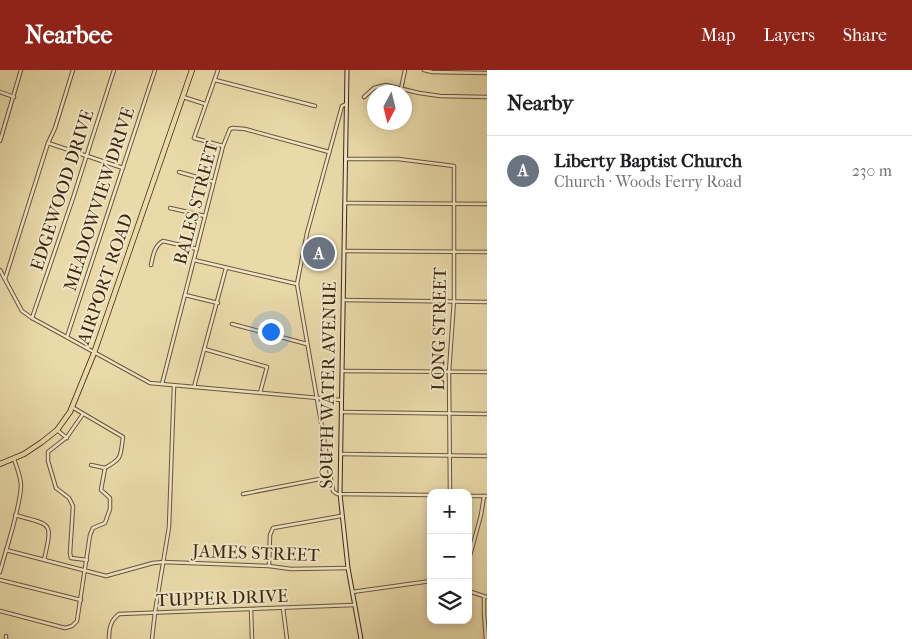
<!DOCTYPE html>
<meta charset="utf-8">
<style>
body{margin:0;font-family:"IM FELL French Canon",serif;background:#f6f6f6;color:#202124}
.controls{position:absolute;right:15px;bottom:15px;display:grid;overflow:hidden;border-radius:10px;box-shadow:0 2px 8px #0003}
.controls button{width:45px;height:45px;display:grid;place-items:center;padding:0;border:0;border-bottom:1px solid #e0e0e0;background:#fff;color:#202124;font:25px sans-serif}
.compass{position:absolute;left:367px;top:15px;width:45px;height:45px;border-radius:50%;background:#fff;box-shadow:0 2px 8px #0003;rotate:187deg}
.you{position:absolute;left:270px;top:261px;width:18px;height:18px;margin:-12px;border:4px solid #fff;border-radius:50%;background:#1a73e8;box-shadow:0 0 0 8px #1a73e833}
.badge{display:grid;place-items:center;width:32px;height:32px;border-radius:50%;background:#8f2418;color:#fff;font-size:16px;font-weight:700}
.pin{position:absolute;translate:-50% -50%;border:2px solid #fff;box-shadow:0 1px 5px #0006}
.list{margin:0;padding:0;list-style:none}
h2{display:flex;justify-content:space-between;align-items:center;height:65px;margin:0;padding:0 20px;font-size:21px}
h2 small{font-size:16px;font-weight:400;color:#757577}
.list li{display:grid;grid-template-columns:32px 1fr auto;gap:15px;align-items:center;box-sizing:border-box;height:70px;padding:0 20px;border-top:1px solid #e0e0e0}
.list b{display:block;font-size:19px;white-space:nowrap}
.list p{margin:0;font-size:16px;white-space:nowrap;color:#757577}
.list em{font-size:16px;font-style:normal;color:#757577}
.icon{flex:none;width:28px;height:28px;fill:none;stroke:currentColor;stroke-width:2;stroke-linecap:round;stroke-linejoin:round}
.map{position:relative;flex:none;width:487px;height:569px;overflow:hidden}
header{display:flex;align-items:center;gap:30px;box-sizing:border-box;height:70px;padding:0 25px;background:#8f2418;color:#fff}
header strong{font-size:24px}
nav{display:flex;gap:28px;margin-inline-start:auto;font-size:18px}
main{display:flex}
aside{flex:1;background:#fff}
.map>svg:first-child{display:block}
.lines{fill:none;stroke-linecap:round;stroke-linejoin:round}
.street-casing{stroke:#6a5438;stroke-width:4.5}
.secondary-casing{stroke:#3f2712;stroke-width:5}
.highway-casing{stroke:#3f2712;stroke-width:6}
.street{stroke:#f1e7c8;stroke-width:2.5}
.secondary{stroke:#f1e7c8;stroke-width:3}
.highway{stroke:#eadaaa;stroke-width:4.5}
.labels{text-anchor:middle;stroke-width:4;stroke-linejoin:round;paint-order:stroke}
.street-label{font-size:18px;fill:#3f2712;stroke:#f1e7c8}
</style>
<header>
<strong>Nearbee</strong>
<nav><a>Map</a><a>Layers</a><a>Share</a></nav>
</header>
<main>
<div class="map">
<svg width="487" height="569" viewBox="0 0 487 569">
<rect width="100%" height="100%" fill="#eadaaa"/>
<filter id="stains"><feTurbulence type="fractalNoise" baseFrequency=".004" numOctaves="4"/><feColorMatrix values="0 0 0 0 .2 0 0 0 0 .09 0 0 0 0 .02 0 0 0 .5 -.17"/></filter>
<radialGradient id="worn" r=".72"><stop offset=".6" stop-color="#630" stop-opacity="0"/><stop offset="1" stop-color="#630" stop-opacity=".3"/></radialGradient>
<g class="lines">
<defs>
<g id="street">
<path d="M218 0 194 68 223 76"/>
<path d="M424 0 432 2 487 3"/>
<path d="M215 10 315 36"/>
<path d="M401 19 405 0"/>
<path d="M0 22 14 27"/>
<path d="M183 27 205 34"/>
<path d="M364 27 374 18 386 15 419 23 440 26 487 27"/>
<path d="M346 34 342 36 307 163 297 214 333 421 337 424 431 425"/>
<path d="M0 71 21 0"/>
<path d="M48 73 123 98"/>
<path d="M346 89H398L454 96V230L449 302 450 423"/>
<path d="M179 102 214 112"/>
<path d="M346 133 487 134"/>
<path d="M170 138 205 146"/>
<path d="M345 181 487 182"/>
<path d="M194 190 297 214"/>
<path d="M151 195C153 186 154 176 163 171L197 179"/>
<path d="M0 200 22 241 32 248 150 313 341 330"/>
<path d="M5 209 48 73 55 58 73 0"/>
<path d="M185 225 218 233"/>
<path d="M344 230 487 232"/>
<path d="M32 248 73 128 114 0"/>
<path d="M232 254 307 274"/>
<path d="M67 267 155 0"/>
<path d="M204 279 267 297 260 323"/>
<path d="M342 301 487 302"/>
<path d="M162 314 223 76 230 59 233 58 245 59 329 82"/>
<path d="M194 317 226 198"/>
<path d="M341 342 487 344"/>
<path d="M83 344 67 367 48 382V391L56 418 69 428 73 436 70 483 71 488 87 490"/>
<path d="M57 360 67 368"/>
<path d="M341 384 487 386"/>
<path d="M91 395 105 398"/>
<path d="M243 424 330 407"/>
<path d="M468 426H487"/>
<path d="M15 445C52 456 53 450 44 490"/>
<path d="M6 480 106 506 153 493 163 492 269 496 291 499 348 498"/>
<path d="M468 493 481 445 484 426"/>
<path d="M269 496 270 465 273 458 341 446"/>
<path d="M0 502C6 479 20 439 21 416 21 407 17 398 14 389"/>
<path d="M0 510 81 530"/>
<path d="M468 521 487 527"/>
<path d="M352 522 431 511"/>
<path d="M484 527V543L486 569"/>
<path d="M283 538 287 569"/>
<path d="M251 539 252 569"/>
<path d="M0 541 65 558 72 556 77 551 90 465 93 458 105 453 110 439V428L101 420 105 398C123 388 120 387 123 367L72 337"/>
<path d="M6 569V566"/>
<path d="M109 569C109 559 110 551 119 544L354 535"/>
<path d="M152 569 155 542 169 457 174 316"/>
</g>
<path id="secondary" d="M347 0 340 424 348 498 361 569"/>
<path id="highway" d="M0 394 24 384 42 372 57 360 70 342 94 283 192 0"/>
</defs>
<use href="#street" class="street-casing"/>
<use href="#secondary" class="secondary-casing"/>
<use href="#highway" class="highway-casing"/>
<use href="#street" class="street"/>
<use href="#secondary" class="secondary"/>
<use href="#highway" class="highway"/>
</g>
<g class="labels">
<g class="street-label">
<text transform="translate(62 120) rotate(-72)" y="6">EDGEWOOD DRIVE</text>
<text transform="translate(99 129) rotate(-72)" y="6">MEADOWVIEW DRIVE</text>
<text transform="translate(196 133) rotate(-75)" y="6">BALES STREET</text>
<text transform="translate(105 209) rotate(-71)" y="6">AIRPORT ROAD</text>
<text transform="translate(439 259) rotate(-89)" y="6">LONG STREET</text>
<text transform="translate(328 315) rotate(-89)" y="6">SOUTH WATER AVENUE</text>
<text transform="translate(256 483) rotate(2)" y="6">JAMES STREET</text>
<text transform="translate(222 528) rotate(-2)" y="6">TUPPER DRIVE</text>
</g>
</g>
<rect width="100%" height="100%" filter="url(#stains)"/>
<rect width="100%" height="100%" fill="url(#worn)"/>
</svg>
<div class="controls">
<button>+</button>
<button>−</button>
<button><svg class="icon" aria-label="layers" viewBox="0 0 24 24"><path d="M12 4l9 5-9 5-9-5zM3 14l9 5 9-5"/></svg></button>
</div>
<svg class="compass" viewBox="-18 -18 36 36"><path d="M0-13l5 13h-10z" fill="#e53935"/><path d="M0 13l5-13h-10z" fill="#757577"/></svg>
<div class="you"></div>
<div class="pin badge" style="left:319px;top:183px;background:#6b7280">A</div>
</div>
<aside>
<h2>Nearby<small></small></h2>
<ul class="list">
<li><span class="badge" style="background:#6b7280">A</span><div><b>Liberty Baptist Church</b><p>Church · Woods Ferry Road</p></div><em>230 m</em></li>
</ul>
</aside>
</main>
